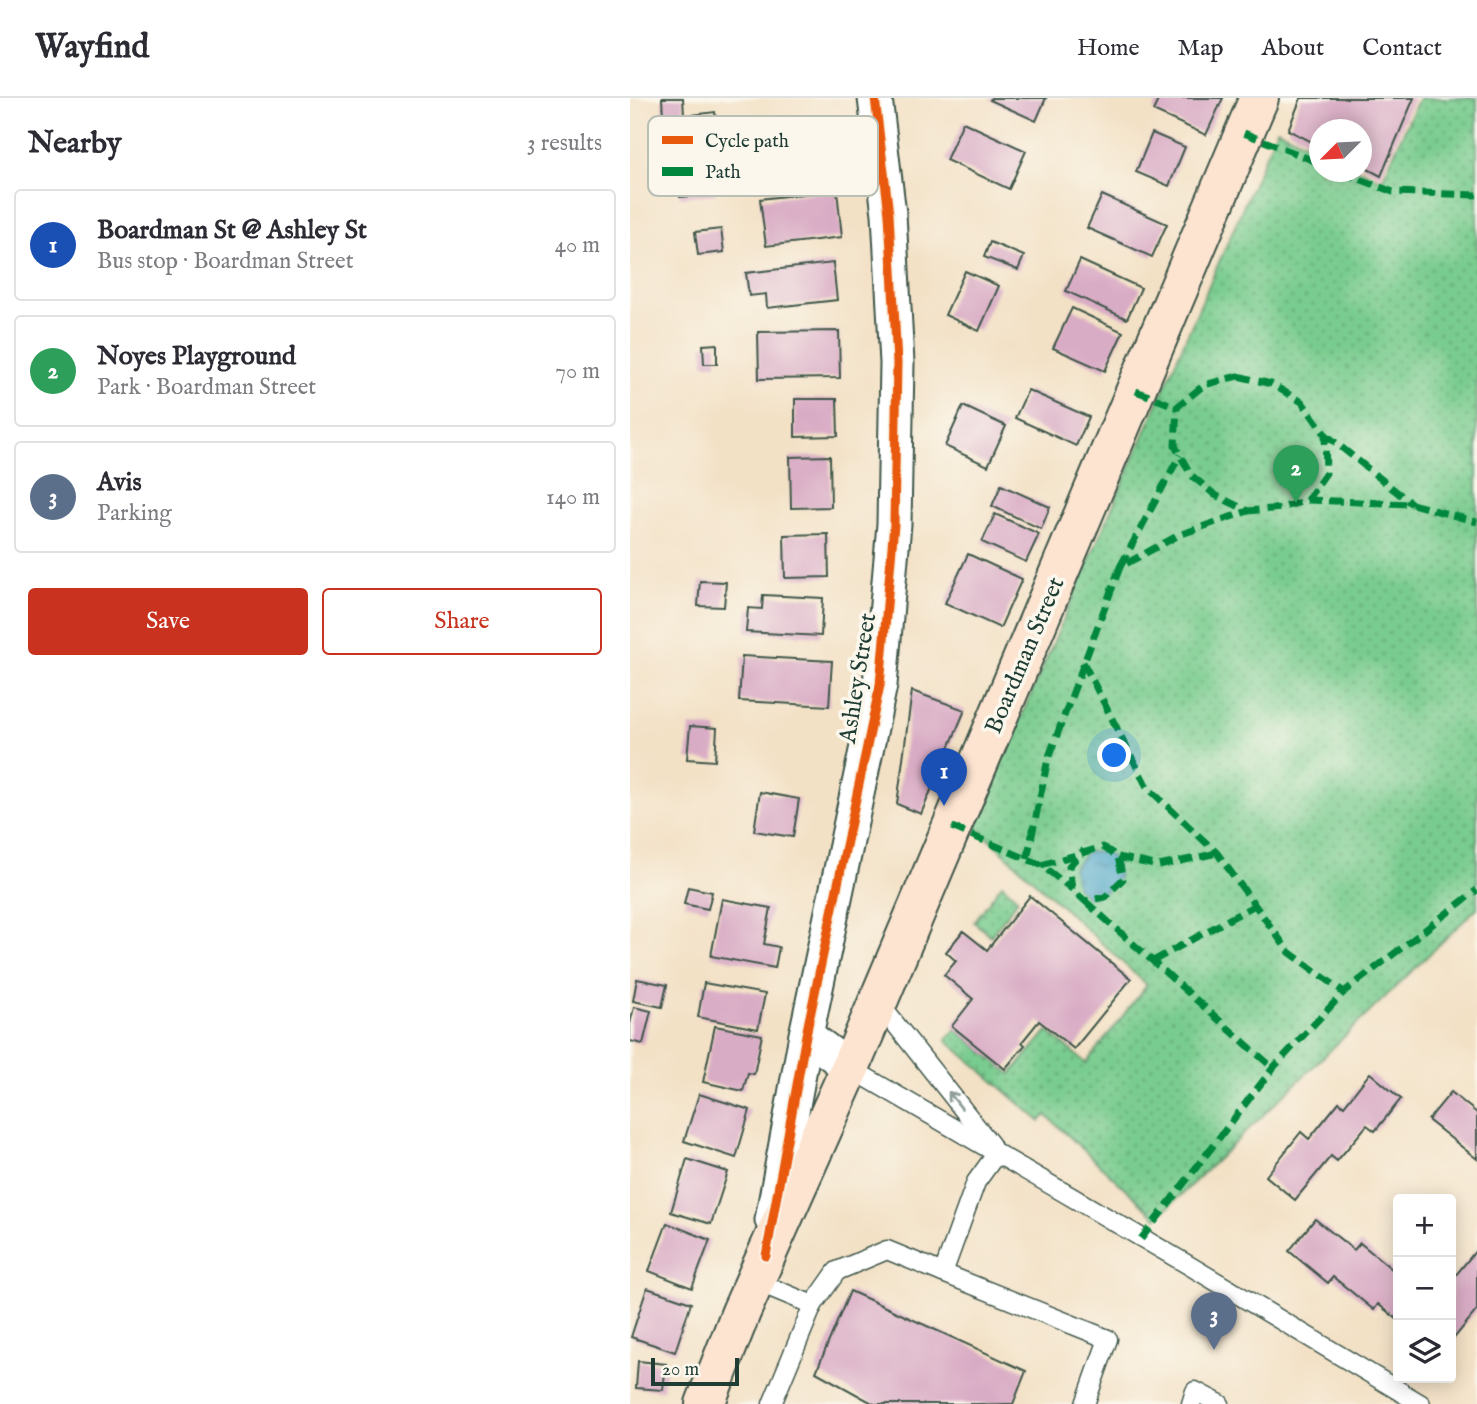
<!DOCTYPE html>
<meta charset="utf-8">
<style>
body{margin:0;font-family:"IM FELL English",serif;background:#f2f2f3;color:#2b2b33}
.controls{position:absolute;right:21px;bottom:21px;display:grid;overflow:hidden;border-radius:7px;box-shadow:0 4px 18px #0003}
.controls button{width:63px;height:63px;display:grid;place-items:center;padding:0;border:0;border-bottom:2px solid #e1e1e2;background:#fff;color:#2b2b33;font:35px sans-serif}
.compass{position:absolute;left:679px;top:21px;width:63px;height:63px;border-radius:50%;background:#fff;box-shadow:0 4px 18px #0003;rotate:246deg}
.scale{position:absolute;left:21px;bottom:18px;width:88px;box-sizing:border-box;padding-left:7px;border:4px solid #1f3d34;border-top:0;font-size:19px;line-height:24px;white-space:nowrap;color:#1f3d34;-webkit-text-stroke:5px #fbf7ec;paint-order:stroke}
.you{position:absolute;left:485px;top:658px;width:24px;height:24px;margin:-18px;border:5px solid #fff;border-radius:50%;background:#1a73e8;box-shadow:0 0 0 10px #1a73e833}
.badge{display:grid;place-items:center;width:46px;height:46px;border-radius:50%;background:#c8321e;color:#fff;font-size:23px;font-weight:700}
.pin{position:absolute;translate:-50% -58px;filter:drop-shadow(0 2px 4px #0008)}
.pin::after{content:'';position:absolute;top:37px;width:24px;height:21px;background:inherit;clip-path:polygon(0 0,100% 0,50% 100%)}
.list{margin:0;padding:0;list-style:none}
h2{display:flex;justify-content:space-between;align-items:center;height:91px;margin:0;padding:0 28px;font-size:30px}
h2 small{font-size:23px;font-weight:400;color:#7c7c81}
.list li{display:grid;grid-template-columns:46px 1fr auto;gap:21px;align-items:center;box-sizing:border-box;height:112px;margin:0 14px 14px;padding:0 14px;border:2px solid #e1e1e2;border-radius:7px}
.list b{display:block;font-size:26px;white-space:nowrap}
.list p{margin:0;font-size:23px;white-space:nowrap;color:#7c7c81}
.list em{font-size:23px;font-style:normal;color:#7c7c81}
.actions{display:flex;gap:14px;padding:21px 28px}
.actions a{flex:1;padding:16px 0;border:2px solid #c8321e;border-radius:7px;text-align:center;font-size:24px;color:#c8321e}
.actions .main{background:#c8321e;color:#fff}
.icon{flex:none;width:38px;height:38px;fill:none;stroke:currentColor;stroke-width:2;stroke-linecap:round;stroke-linejoin:round}
.map{position:relative;flex:none;width:847px;height:1306px;overflow:hidden}
header{display:flex;align-items:center;gap:42px;box-sizing:border-box;height:98px;padding:0 35px;background:#fff;border-bottom:2px solid #e1e1e2}
header strong{font-size:33px}
nav{display:flex;gap:38px;margin-inline-start:auto;font-size:24px}
main{display:flex}
aside{flex:1;background:#fff}
.map>svg:first-child{display:block}
.park{fill:url(#park-dots);stroke:#4c8462;stroke-width:2}
.water{fill:url(#water-ripples);stroke:#34717e;stroke-width:2}
.building{fill:#d9acc5}
.lines{fill:none;stroke-linecap:round;stroke-linejoin:round}
.lane-casing{stroke:#3f564a;stroke-width:21}
.street-casing{stroke:#3f564a;stroke-width:37}
.secondary-casing{stroke:#3f564a;stroke-width:42}
.lane{stroke:#fff;stroke-width:18}
.street{stroke:#fff;stroke-width:33}
.secondary{stroke:#fde4d1;stroke-width:38}
.quiet{stroke:#00873e;stroke-width:7;stroke-dasharray:14 7;stroke-linecap:butt}
.cycleway-casing{stroke:#fbf7ec;stroke-width:13}
.cycleway{stroke:#e8590c;stroke-width:9}
.oneway{stroke:#8f9e9a}
.labels{text-anchor:middle;stroke-width:7;stroke-linejoin:round;paint-order:stroke}
.street-label{font-size:24px;fill:#1f3d34;stroke:#fbf7ec}
.key{fill:#fbf7ec;stroke:#b9bfb5;stroke-width:2}
.key-label{font-size:19px;fill:#1f3d34}
</style>
<header>
<strong>Wayfind</strong>
<nav><a>Home</a><a>Map</a><a>About</a><a>Contact</a></nav>
</header>
<main>
<aside>
<h2>Nearby<small>3 results</small></h2>
<ul class="list">
<li><span class="badge" style="background:#1a4fb4">1</span><div><b>Boardman St @ Ashley St</b><p>Bus stop · Boardman Street</p></div><em>40 m</em></li>
<li><span class="badge" style="background:#2e9e5b">2</span><div><b>Noyes Playground</b><p>Park · Boardman Street</p></div><em>70 m</em></li>
<li><span class="badge" style="background:#5c6f8a">3</span><div><b>Avis</b><p>Parking</p></div><em>140 m</em></li>
</ul>
<div class="actions"><a class="main">Save</a><a>Share</a></div>
</aside>
<div class="map">
<svg width="847" height="1306" viewBox="0 0 847 1306">
<defs>
<pattern id="park-dots" width="8" height="8" patternUnits="userSpaceOnUse" patternTransform="scale(1.75)"><rect width="8" height="8" fill="#79cc8f"/><path d="M2 2h.1M6 6h.1" fill="none" stroke="#63a776" stroke-width="1.8" stroke-linecap="round"/></pattern>
<pattern id="water-ripples" width="26" height="14" patternUnits="userSpaceOnUse" patternTransform="scale(1.75)"><rect width="26" height="14" fill="#4aa5c8"/><path d="M2 4q2-2 4 0t4 0M15 11q2-2 4 0t4 0" fill="none" stroke="#3d88a3"/></pattern>
</defs>
<rect width="100%" height="100%" fill="#fbf7ec"/>
<filter id="ink" filterUnits="userSpaceOnUse"><feTurbulence type="fractalNoise" baseFrequency=".0143" numOctaves="2"/><feDisplacementMap in="SourceGraphic" scale="14" xChannelSelector="R" yChannelSelector="G"/><feConvolveMatrix kernelMatrix="1 2 1 2 8 2 1 2 1" color-interpolation-filters="sRGB"/></filter>
<filter id="wash" filterUnits="userSpaceOnUse"><feTurbulence type="fractalNoise" baseFrequency=".00686" numOctaves="4" result="noise"/><feDisplacementMap in="SourceGraphic" scale="28" xChannelSelector="R" yChannelSelector="G"/><feGaussianBlur stdDeviation="1.57" result="paint"/><feColorMatrix in="noise" values="0 0 0 0 0 0 0 0 0 0 0 0 0 0 0 0 0 1.4 0 .05"/><feComposite in="paint" operator="in"/></filter>
<g filter="url(#wash)">
<rect width="100%" height="100%" fill="#f3e1c6"/>
<g class="park">
<path d="M789 0H847V810L527 1120 416 1017 410 1023 316 942 326 931 381 976 417 933 456 965 517 887 344 727 647 31 689 52 690 74 732 72 752 82Z"/>
<path d="M372 786 388 801 361 838 344 824Z"/>
</g>
<path class="water" d="M473 753 485 762 489 780 473 795 457 799 447 789 443 770 456 755Z"/>
<g id="blocks">
<g class="building">
<path d="M32 0H53L54 17 33 18Z"/>
<path d="M361 0H416L406 23 360 2Z"/>
<path d="M529 0H593L576 37 523 13Z"/>
<path d="M671 0H784L751 78 732 68V32H690V48L658 32Z"/>
<path d="M85 14 88 37 63 40 61 17Z"/>
<path d="M333 24 396 53 379 91 316 62Z"/>
<path d="M522 35 555 49 539 88 506 74Z"/>
<path d="M82 60 86 96 50 99 46 64Z"/>
<path d="M207 92 212 139 136 148 130 101Z"/>
<path d="M472 97 537 126 522 159 457 130Z"/>
<path d="M91 131 94 154 68 157 65 134Z"/>
<path d="M360 144 394 158 388 172 354 159Z"/>
<path d="M450 162 511 190 497 221 436 193Z"/>
<path d="M203 165 207 202 137 210 136 196 119 198 116 175Z"/>
<path d="M335 173 369 188 349 233 315 217Z"/>
<path d="M442 210 493 234 475 273 423 250Z"/>
<path d="M209 233 210 280 129 281 128 234Z"/>
<path d="M87 246V266H74L73 247Z"/>
<path d="M398 292 459 319 446 348 385 320Z"/>
<path d="M165 301H207L208 338 165 339Z"/>
<path d="M333 308 376 328 358 368 315 348Z"/>
<path d="M200 358 201 409 161 410 160 359Z"/>
<path d="M371 387 420 409 411 431 362 408Z"/>
<path d="M365 416 409 436 396 464 352 444Z"/>
<path d="M198 436 199 479 155 480 154 437Z"/>
<path d="M338 456 392 481 370 530 315 505Z"/>
<path d="M70 483 96 484 94 509 68 508Z"/>
<path d="M133 497 193 500 191 538 116 534 118 510 132 511Z"/>
<path d="M112 558 202 563 199 608 109 603Z"/>
<path d="M282 593 335 612 291 716 267 706Z"/>
<path d="M60 628 87 630 85 663 57 661Z"/>
<path d="M130 694 169 701 163 739 124 733Z"/>
<path d="M58 789 82 794 78 811 54 806Z"/>
<path d="M400 798 501 881 444 951 409 923 392 944 395 947 375 971 322 928 343 901 314 877 326 863 316 854 333 833 357 852Z"/>
<path d="M92 801 141 810 134 846 149 849 145 870 81 858Z"/>
<path d="M7 881 37 887 32 909 3 903Z"/>
<path d="M74 885 135 896 128 931 68 919Z"/>
<path d="M4 909 21 913 13 946 0 943V926Z"/>
<path d="M85 928 132 937 124 976 118 975 113 993 73 984Z"/>
<path d="M740 975 771 1001 745 1033 737 1027 707 1063 701 1058 665 1102 636 1078 671 1034 679 1041 709 1004 714 1008Z"/>
<path d="M821 994 847 1015V1061L798 1022Z"/>
<path d="M69 996 120 1012 106 1060 54 1043Z"/>
<path d="M57 1061 98 1074 81 1126 41 1114Z"/>
<path d="M685 1121 724 1152 730 1145 768 1176V1222L748 1206 744 1212 703 1179 698 1185 659 1153Z"/>
<path d="M37 1125 80 1142 62 1190 19 1173Z"/>
<path d="M847 1151V1212L821 1244V1183Z"/>
<path d="M17 1190 61 1205 45 1254 1 1239Z"/>
<path d="M220 1193 396 1273 383 1306H244L186 1274Z"/>
<path d="M8 1263 36 1266 33 1292 6 1290Z"/>
</g>
</g>
</g>
<g filter="url(#ink)">
<use href="#blocks" fill-opacity="0" stroke="#3f564a" stroke-width="2"/>
<g class="lines">
<defs>
<g id="lane">
<path d="M248 904 361 1047"/>
<path d="M220 970 555 1165 791 1306"/>
<path d="M367 1055 346 1084 313 1175 478 1241 455 1306"/>
<path d="M125 1183 183 1207 207 1173 257 1152 313 1175"/>
<path d="M142 1306 183 1207"/>
<path d="M561 1306 565 1293 590 1306"/>
</g>
<g id="street">
<path d="M176 937 220 970"/>
<path d="M142 1122 176 937 250 587 264 426 267 265 259 116 245 0"/>
</g>
<path id="secondary" d="M75 1306 111 1214 220 970 629 0"/>
</defs>
<use href="#lane" class="lane-casing"/>
<use href="#street" class="street-casing"/>
<use href="#secondary" class="secondary-casing"/>
<use href="#lane" class="lane"/>
<use href="#street" class="street"/>
<use href="#secondary" class="secondary"/>
<g class="quiet">
<path d="M614 35 690 65"/>
<path d="M711 74 763 94 847 97"/>
<path d="M608 278 641 286 672 304 695 336 696 375 677 402 651 410 618 413 585 397 561 377 545 348 547 309 574 287Z"/>
<path d="M506 293 547 309"/>
<path d="M695 336 782 406"/>
<path d="M677 402 782 406 847 424"/>
<path d="M490 469 550 357"/>
<path d="M453 564 517 689 587 755 659 854 714 894"/>
<path d="M322 729 411 767 442 791"/>
<path d="M488 759 529 768 587 755"/>
<path d="M397 761 418 661 490 469 549 437 618 413"/>
<path d="M411 767 473 749 488 759 493 781 475 799 455 803 442 791 439 768 454 752"/>
<path d="M455 803 643 970"/>
<path d="M523 863 625 807"/>
<path d="M511 1141 643 970 714 894 847 792"/>
</g>
<defs>
<path id="cycleway" d="M136 1158 176 937 250 587 264 426 267 265 259 116 245 0"/>
</defs>
<use href="#cycleway" class="cycleway-casing"/>
<use href="#cycleway" class="cycleway"/>
</g>
<defs><path id="oneway-shaft" d="M-6 0H5M1.5-3L5.5 0L1.5 3" fill="none" stroke-width="1.6" stroke-linecap="round" stroke-linejoin="round" transform="scale(1.75)"/></defs>
<use class="oneway" href="#oneway-shaft" transform="translate(325 1002) rotate(-128)"/>
</g>
<g class="labels">
<g class="street-label">
<text transform="translate(394 557) rotate(-67)" y="8">Boardman Street</text>
<text transform="translate(227 580) rotate(-81)" y="8">Ashley Street</text>
</g>
</g>
<rect x="18" y="18" width="230" height="80" rx="10" class="key"/>
<rect x="32" y="38" width="31" height="8" fill="#e8590c"/>
<rect x="32" y="69" width="31" height="9" fill="#00873e"/>
<g class="key-label">
<text x="75" y="49">Cycle path</text>
<text x="75" y="80">Path</text>
</g>
</svg>
<div class="controls">
<button>+</button>
<button>−</button>
<button><svg class="icon" aria-label="layers" viewBox="0 0 24 24"><path d="M12 4l9 5-9 5-9-5zM3 14l9 5 9-5"/></svg></button>
</div>
<svg class="compass" viewBox="-18 -18 36 36"><path d="M0-13l5 13h-10z" fill="#e53935"/><path d="M0 13l5-13h-10z" fill="#7c7c81"/></svg>
<div class="scale">20 m</div>
<div class="you"></div>
<div class="pin badge" style="left:314px;top:708px;background:#1a4fb4">1</div>
<div class="pin badge" style="left:666px;top:405px;background:#2e9e5b">2</div>
<div class="pin badge" style="left:584px;top:1252px;background:#5c6f8a">3</div>
</div>
</main>
